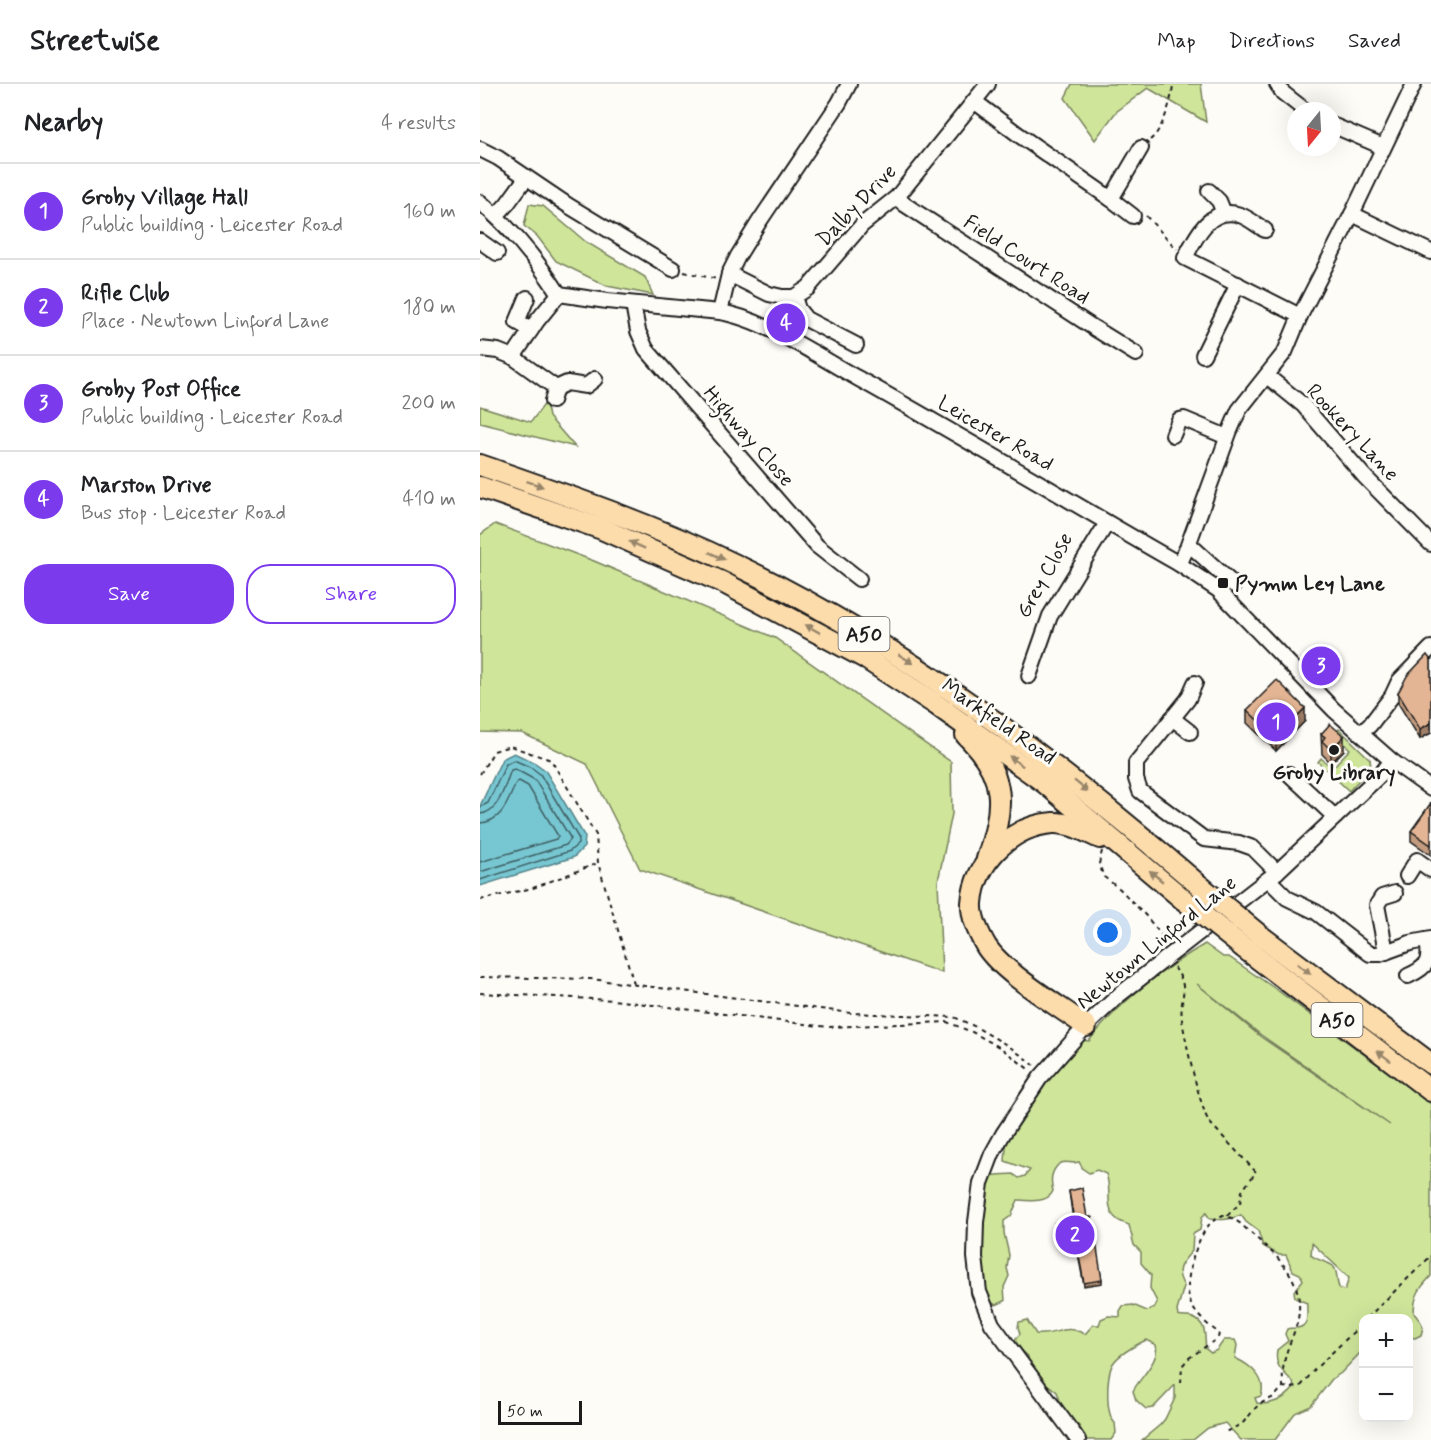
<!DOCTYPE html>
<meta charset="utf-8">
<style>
body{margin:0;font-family:Mynerve,sans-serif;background:#f2f2f2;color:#202124}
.controls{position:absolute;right:18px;bottom:18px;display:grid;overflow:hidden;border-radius:12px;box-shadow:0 6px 24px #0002}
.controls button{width:54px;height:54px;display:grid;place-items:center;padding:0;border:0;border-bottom:2px solid #e0e0e0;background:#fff;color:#202124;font:30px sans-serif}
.compass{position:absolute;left:807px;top:18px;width:54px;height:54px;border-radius:50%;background:#fff;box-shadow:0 6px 24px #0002;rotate:198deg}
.scale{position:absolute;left:18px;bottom:15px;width:84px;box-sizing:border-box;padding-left:6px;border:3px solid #1c1c1c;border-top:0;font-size:16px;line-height:21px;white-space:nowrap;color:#1c1c1c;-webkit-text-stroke:4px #fdfcf7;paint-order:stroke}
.you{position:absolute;left:628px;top:849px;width:21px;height:21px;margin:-15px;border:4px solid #fff;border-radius:50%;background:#1a73e8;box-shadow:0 0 0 9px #1a73e833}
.badge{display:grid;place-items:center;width:39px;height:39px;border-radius:50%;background:#7c3aed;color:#fff;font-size:20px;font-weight:700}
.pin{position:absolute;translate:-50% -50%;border:3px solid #fff;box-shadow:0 2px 6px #0006}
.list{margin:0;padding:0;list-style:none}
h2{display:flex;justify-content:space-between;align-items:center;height:78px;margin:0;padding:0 24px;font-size:26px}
h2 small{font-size:20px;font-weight:400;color:#757577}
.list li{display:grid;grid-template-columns:39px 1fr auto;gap:18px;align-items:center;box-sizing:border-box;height:96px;padding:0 24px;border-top:2px solid #e0e0e0}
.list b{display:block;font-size:22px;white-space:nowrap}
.list p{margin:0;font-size:20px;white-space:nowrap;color:#757577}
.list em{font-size:20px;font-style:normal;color:#757577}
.actions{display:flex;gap:12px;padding:18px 24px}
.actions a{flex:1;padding:14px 0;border:2px solid #7c3aed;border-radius:24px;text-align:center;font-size:21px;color:#7c3aed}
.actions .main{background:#7c3aed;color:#fff}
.map{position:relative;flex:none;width:951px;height:1356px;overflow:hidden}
header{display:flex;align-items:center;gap:36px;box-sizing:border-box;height:84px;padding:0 30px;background:#fff;border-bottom:2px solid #e0e0e0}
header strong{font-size:28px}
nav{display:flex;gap:33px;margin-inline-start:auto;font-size:21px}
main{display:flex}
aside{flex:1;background:#fff}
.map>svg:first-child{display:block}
.green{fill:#cfe59a;stroke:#76805b;stroke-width:1.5;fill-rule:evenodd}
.water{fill:#77c7d2;stroke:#538389;stroke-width:1.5}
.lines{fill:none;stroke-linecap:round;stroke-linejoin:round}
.shore{stroke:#406065;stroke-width:1.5}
.minor-casing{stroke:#1c1c1c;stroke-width:18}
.highway-casing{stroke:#1c1c1c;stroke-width:24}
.path{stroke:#1c1c1c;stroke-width:2;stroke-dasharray:4.5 4.5;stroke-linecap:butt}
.minor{stroke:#fdfcf7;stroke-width:14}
.highway{stroke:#fddcac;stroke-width:20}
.highway-bridge-casing{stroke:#1c1c1c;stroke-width:24;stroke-linecap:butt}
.highway-bridge{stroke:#fddcac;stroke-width:20}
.wall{fill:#c39c7f;stroke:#1c1c1c;stroke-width:1.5}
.shaded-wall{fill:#9f7f68;stroke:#1c1c1c;stroke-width:1.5}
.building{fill:#e3b594;stroke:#1c1c1c;stroke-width:1.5}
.oneway{fill:#98866b}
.poi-dot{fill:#1c1c1c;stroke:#fdfcf7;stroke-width:2}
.labels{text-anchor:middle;stroke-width:6;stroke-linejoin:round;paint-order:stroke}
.shield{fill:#fdfcf7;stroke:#605f5e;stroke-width:1.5}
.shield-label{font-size:20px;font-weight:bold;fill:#1c1c1c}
.street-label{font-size:21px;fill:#1c1c1c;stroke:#fdfcf7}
.poi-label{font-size:21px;font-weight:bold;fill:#1c1c1c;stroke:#fdfcf7;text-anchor:start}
</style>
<header>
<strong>Streetwise</strong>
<nav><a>Map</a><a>Directions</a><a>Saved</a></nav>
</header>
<main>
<aside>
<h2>Nearby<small>4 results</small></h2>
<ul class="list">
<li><span class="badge">1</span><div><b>Groby Village Hall</b><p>Public building · Leicester Road</p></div><em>160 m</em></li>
<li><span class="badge">2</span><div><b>Rifle Club</b><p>Place · Newtown Linford Lane</p></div><em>180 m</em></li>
<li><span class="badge">3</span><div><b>Groby Post Office</b><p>Public building · Leicester Road</p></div><em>200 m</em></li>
<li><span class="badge">4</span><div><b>Marston Drive</b><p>Bus stop · Leicester Road</p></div><em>410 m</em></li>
</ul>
<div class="actions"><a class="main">Save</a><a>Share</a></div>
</aside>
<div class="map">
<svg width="951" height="1356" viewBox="0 0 951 1356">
<rect width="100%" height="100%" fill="#fdfcf7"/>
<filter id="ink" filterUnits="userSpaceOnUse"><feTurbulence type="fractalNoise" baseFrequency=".0167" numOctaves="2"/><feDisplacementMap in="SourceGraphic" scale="12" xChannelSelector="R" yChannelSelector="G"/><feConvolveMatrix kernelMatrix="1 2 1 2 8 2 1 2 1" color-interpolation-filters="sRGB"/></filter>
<g filter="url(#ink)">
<g class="green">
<path d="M592 0H721L726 38 668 4 636 28 615 56 585 14Z"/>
<path d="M49 120 63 122 106 158 165 193 173 211 127 202 76 177 57 152 44 142Z"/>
<path d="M66 318 69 333 95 363 0 339V322L51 338Z"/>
<path d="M15 440 114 477 295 554 471 678 472 730 458 797 462 889 160 785 107 680 42 649 0 648V451Z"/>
<path d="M859 645 890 675 891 683 869 707 838 678 841 674 852 684 870 665 854 650Z"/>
<path d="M725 860 743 873H749L797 906 951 1020V1192C940 1204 934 1211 934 1229 940 1238 945 1239 941 1251L935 1254 929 1253 928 1234H884L883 1265 880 1269 861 1289 852 1295 831 1322 815 1329 795 1356H761L745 1339 728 1344 713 1356H662L680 1341 685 1335 695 1314V1301L673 1324 666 1325 656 1316 653 1307C660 1293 680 1277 676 1261L666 1256C656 1261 641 1269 634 1278 626 1289 625 1330 635 1339L636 1349 631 1356H607L599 1342 585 1331 577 1308 557 1292 548 1277V1272L535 1261 536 1254 540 1250 538 1243 539 1238 547 1236 556 1250C578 1252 583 1239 605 1250L613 1241H619L621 1235 628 1232 640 1233V1227L643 1222 653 1221 667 1227 674 1224 677 1218 670 1204 671 1191 661 1179V1168L654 1161 649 1141C619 1133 634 1110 626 1090L617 1086 609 1089 603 1085 599 1078C592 1080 587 1077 580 1079 571 1087 570 1095 573 1107 568 1119 550 1117 538 1116L531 1132 524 1137V1149L529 1171 527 1184 529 1192 524 1203 525 1217 516 1221 505 1215 500 1181 503 1166 502 1132 509 1093C516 1090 525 1091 533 1090L539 1094 545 1092 550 1086 525 1077 527 1051 567 993 578 986 584 975 601 956 609 957C641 916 681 886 725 860ZM717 900 781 951 910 1041 781 953ZM726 1129 730 1135C742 1136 750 1136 761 1131L766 1138 778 1147 783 1162 799 1171H806L813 1187 820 1190 823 1196 814 1207 815 1214 827 1219C826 1228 831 1242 817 1244 813 1244 810 1244 807 1245L805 1250 808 1257 797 1266C794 1283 803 1287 813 1298L814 1304C805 1315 791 1322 777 1319L775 1314 781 1312C787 1294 770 1281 755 1274L757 1261 755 1256H744L737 1266 731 1269 726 1265C724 1253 728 1240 713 1234 709 1232 703 1234 698 1232L697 1227 704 1202C694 1185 701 1180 712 1167L713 1150 720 1146 722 1133ZM832 1159 869 1194 865 1206 860 1205C855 1198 859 1188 853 1182 847 1177 837 1177 831 1171Z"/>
</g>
<path class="water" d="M34 669 55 679 65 686 105 753 104 763 94 773 0 802V722L22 675Z"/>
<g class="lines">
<g class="shore">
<path d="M0 723 8 719 26 680 34 676 52 684 60 690 99 755 98 760 90 767 0 796"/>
<path d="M0 730C19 729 25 701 31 686L35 685 55 696 91 755 86 761 0 788"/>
<path d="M0 739C23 738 28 716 36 699L39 697 48 702 78 752 76 755 0 778"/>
</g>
<defs>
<g id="minor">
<path d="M797 0 803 9 826 27"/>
<path d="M494 17 539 51 631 115 661 64"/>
<path d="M852 41 903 63"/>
<path d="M0 65 18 74 89 122 193 185"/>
<path d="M729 107 739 117 744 129"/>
<path d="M417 113 424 120 614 244 656 270"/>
<path d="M631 115 653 132"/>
<path d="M0 118C31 144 57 176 79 210L127 217 240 228C284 235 339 273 379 295 487 355 592 419 699 480L738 506 854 626 912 677 951 705"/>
<path d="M872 130 951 168"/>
<path d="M16 132 27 120 46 94"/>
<path d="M785 146C778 142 769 134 760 131 731 121 716 152 705 174L820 232"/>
<path d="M0 157 17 169"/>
<path d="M249 190 289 210 302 213H314L328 204 382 141 417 113 508 0"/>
<path d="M314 213 318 225 326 235 376 261"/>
<path d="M47 214 37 238 51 246"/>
<path d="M153 220 158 247 166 265 337 462 379 495"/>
<path d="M240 228 249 190 258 172 279 138 359 19 369 0"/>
<path d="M0 265 18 267 33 273 76 304 72 317"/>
<path d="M723 271 758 200"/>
<path d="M33 273 57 237 79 210"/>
<path d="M787 292 823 321 884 392 951 460"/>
<path d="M76 304 87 299 106 302 115 295"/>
<path d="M693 351 699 336 704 335 747 353"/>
<path d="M709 460 754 501"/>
<path d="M699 480 707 464 749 349 759 326 805 268 820 232 872 130 934 0"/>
<path d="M549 592 570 532 627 439"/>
<path d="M715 599 708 615 656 679V695L660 707 724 755 759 759 773 764 797 788"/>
<path d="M692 634 710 648"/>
<path d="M881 649 890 641 912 612 919 597 951 564"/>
<path d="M809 690 855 733"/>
<path d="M927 792 937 776 951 786"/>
<path d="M788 795 807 814 836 828 890 870H900L930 859 951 855"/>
<path d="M906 868 897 821 902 813 915 809"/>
<path d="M928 892C948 883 951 877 947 856"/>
<path d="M598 1356 512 1240 499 1208 495 1173 496 1138 501 1099 512 1070 523 1050 560 994 606 942 639 911 797 788 898 693 912 677"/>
</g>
<g id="highway">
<path d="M0 381C86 411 172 440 254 480 428 563 574 677 720 802"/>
<path d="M0 403 122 445 244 499 385 574 454 619 565 699 704 816"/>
<path d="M486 651C528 693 524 722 507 775"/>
<path d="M778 850 951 980"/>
<path d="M764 864 951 1007"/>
<path d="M606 942C579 922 523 889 506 862 499 850 491 834 492 819 495 778 531 742 573 739 589 738 606 748 620 754"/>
</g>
</defs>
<use href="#minor" class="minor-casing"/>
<use href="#highway" class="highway-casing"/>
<g class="path">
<path d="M670 56C683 46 692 16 693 0"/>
<path d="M666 132 697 165"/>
<path d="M204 188 237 195"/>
<path d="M0 690 14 667 30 662 71 676 116 751 118 779 154 900"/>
<path d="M622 767 619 780 624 793 640 805 666 832 687 858"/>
<path d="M0 816 53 804 118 779"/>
<path d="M694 883C711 906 699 912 702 936 708 969 715 1001 726 1032L730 1039 776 1088 762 1107 760 1119 747 1132"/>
<path d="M0 893 111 895 371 929 474 933 496 943 530 963 554 981"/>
<path d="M0 909 133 916 348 943 467 938 492 948 521 964 551 987"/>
<path d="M887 1234 951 1172"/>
<path d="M701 1299 702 1282 709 1274 738 1254 739 1249C729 1242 718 1233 712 1222 701 1204 715 1158 728 1142 732 1137 737 1134 743 1131L752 1134 761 1140C790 1168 826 1189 818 1235 815 1250 806 1264 804 1280 802 1287 803 1296 803 1303L794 1313 779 1320 762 1340 743 1349"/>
<path d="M803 1303 812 1304 821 1302 835 1285 884 1238"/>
</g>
<use href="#minor" class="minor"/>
<use href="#highway" class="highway"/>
<defs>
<g id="highway-bridge">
<path d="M720 802 778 850"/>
<path d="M704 816 764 864"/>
</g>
</defs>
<use href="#highway-bridge" class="highway-bridge-casing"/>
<use href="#highway-bridge" class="highway-bridge"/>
</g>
<g class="wall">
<path d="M951 576V649L940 655 918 619V609Z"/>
<path d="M767 626 825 637 796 667 767 639Z"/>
<path d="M841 650 864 666 851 679 842 670Z"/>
<path d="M951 719V771L931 757V747Z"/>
<path d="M589 1107 607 1133 622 1196V1199L604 1202 596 1159 578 1162 575 1139 593 1136Z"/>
</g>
<g class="shaded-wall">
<path d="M825 624V637L796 667V654Z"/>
<path d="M951 639V649L940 655V645Z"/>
<path d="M864 652V666L851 679V666Z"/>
</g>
<g class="building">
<path d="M947 571 951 576V639L940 645 918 609 927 592Z"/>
<path d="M797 596 825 624 796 654 767 626Z"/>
<path d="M850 640 864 652 851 666 842 657 845 653 841 650Z"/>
<path d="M951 719V761L931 747Z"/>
<path d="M602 1104 607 1133H612L622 1196 604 1199 596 1156 578 1158 575 1139 594 1136 589 1107Z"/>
</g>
<defs><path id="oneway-solid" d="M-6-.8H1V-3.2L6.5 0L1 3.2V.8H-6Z" transform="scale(1.5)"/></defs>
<g class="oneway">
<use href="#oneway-solid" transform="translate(55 400) rotate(19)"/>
<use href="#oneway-solid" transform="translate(157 461) rotate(-156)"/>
<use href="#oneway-solid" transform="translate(237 472) rotate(25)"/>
<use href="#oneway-solid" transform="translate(333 545) rotate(-151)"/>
<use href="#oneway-solid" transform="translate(426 575) rotate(32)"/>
<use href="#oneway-solid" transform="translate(536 677) rotate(-143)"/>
<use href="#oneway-solid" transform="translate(601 702) rotate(39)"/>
<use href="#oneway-solid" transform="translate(676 792) rotate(-140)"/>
<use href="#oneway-solid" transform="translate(824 885) rotate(38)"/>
<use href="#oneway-solid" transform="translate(904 972) rotate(-143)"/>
</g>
</g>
<g class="poi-dot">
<rect x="737" y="493" width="12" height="12" rx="3"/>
<circle cx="854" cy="666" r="6"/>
</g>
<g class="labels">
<g class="shield">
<rect x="358.5" y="533" width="51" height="34" rx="4.5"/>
<rect x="831.5" y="919" width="51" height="34" rx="4.5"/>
</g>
<g class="shield-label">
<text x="384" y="557">A50</text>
<text x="857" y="943">A50</text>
</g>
<g class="street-label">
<text transform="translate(376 121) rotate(-46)" y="7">Dalby Drive</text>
<text transform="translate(547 175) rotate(33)" y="7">Field Court Road</text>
<text transform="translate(873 348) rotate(47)" y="7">Rookery Lane</text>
<text transform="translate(516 349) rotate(30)" y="7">Leicester Road</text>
<text transform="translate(269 352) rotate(49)" y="7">Highway Close</text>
<text transform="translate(564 491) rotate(-61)" y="7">Grey Close</text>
<text transform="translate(519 637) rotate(35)" y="7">Markfield Road</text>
<text transform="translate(676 858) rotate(-39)" y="7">Newtown Linford Lane</text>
</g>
<g class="poi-label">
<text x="755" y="506">Pymm Ley Lane</text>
<text x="854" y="695" text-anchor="middle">Groby Library</text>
</g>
</g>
</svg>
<div class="controls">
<button>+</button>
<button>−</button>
</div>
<svg class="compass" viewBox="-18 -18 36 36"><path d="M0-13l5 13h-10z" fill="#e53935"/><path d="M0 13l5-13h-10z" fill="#757577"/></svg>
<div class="scale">50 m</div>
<div class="you"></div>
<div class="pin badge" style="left:796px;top:638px">1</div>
<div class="pin badge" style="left:595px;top:1151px">2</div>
<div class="pin badge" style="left:841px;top:582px">3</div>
<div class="pin badge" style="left:306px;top:239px">4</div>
</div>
</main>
